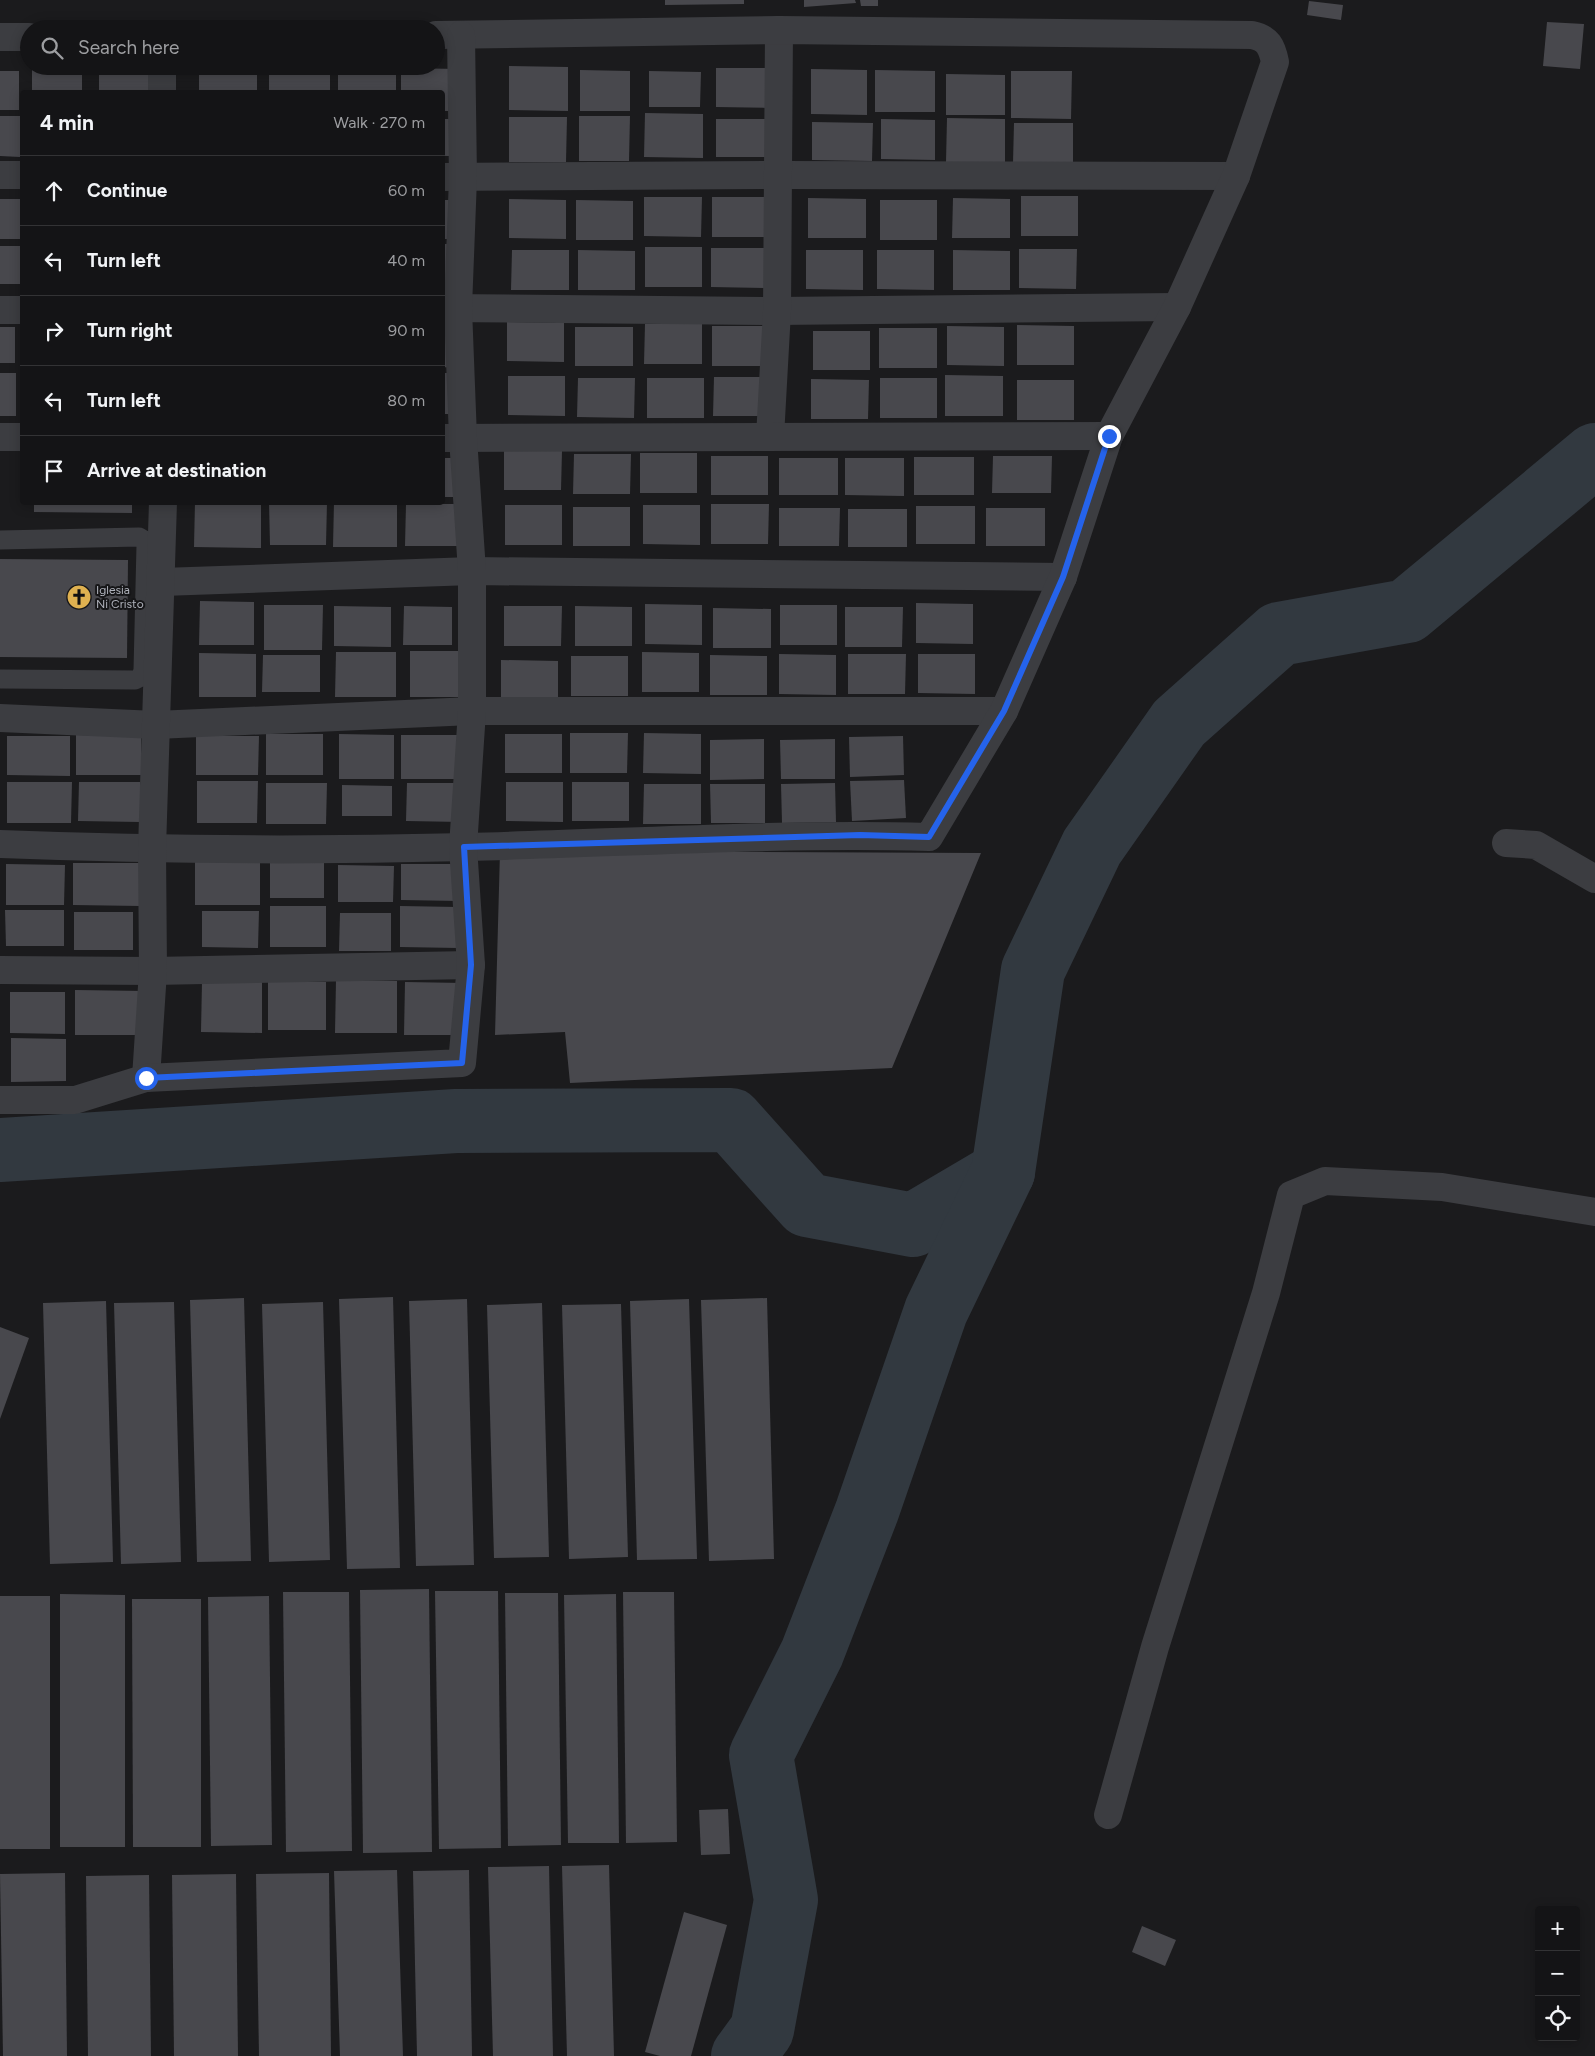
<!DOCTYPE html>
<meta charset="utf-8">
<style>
body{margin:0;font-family:Figtree,sans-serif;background:#1d1d1f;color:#f1f3f6}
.controls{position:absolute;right:15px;bottom:15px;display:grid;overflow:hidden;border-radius:5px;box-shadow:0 2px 12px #0003}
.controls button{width:45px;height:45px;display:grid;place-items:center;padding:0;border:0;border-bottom:1px solid #333335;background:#141416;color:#f1f3f6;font:25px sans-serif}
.stop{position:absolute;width:15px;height:15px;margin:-11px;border:4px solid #2563eb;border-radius:50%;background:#fff}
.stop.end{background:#2563eb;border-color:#fff;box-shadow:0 1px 5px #0008}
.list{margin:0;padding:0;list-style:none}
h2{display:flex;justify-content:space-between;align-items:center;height:65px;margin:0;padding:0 20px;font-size:21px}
h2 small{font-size:16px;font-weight:400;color:#9d9ea1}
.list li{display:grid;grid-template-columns:32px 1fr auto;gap:15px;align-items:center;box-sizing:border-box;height:70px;padding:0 20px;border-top:1px solid #333335}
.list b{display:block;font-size:19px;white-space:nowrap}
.list em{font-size:16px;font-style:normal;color:#9d9ea1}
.icon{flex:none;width:28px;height:28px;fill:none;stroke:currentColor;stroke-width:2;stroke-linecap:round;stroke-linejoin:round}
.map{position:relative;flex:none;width:1595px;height:2056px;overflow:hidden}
.search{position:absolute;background:#141416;box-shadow:0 2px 12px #0003;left:20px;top:20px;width:425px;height:55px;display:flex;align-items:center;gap:12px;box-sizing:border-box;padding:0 18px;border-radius:28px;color:#9d9ea1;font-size:19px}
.panel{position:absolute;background:#141416;box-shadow:0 2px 12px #0003;left:20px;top:90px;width:425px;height:415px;border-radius:5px}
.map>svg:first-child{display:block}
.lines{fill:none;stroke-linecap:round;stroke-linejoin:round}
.river{stroke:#323940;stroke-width:64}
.building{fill:#48484d}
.service{stroke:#3c3d41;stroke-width:19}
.minor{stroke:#3c3d41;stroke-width:28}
.route{stroke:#2563eb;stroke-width:6}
.labels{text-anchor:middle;stroke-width:4;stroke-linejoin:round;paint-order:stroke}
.poi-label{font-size:12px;fill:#afb2bb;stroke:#161618;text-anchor:start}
</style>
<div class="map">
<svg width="1595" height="2056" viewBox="0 0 1595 2056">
<rect width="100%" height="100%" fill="#1b1b1d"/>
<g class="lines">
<g class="river">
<path d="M0 1150 456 1121 731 1120 807 1205 913 1225 1003 1172"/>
<path d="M743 2056 762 2030 786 1900 761 1755 812 1653 867 1511 936 1311 1003 1172 1033 970 1092 847 1179 723 1279 634 1407 611 1595 455"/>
</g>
</g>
<g class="building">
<path d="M665 0H744V4L665 5Z"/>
<path d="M804 0H855L856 3 804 7Z"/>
<path d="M860 0H878V6H861Z"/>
<path d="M1309 1 1343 5 1341 20 1307 15Z"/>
<path d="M1547 22 1584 24 1580 69 1543 66Z"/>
<path d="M99 66 155 67V92H99Z"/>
<rect x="199" y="66" width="58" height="26"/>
<path d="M509 66 568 67V111L509 110Z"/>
<path d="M338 68 396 69V92H338Z"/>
<path d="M401 68 460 69 459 111H442V92H401Z"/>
<path d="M716 68H771V108L716 107Z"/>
<rect x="32" y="69" width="50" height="23"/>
<path d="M269 69 330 70V92H269Z"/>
<path d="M811 69 867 70V115L811 114Z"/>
<path d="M580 70 630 71V111H580Z"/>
<path d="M875 70 935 71V112H875Z"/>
<rect x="0" y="71" width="19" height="39"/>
<path d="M649 71 701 72 700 107H649Z"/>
<path d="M1011 71H1072L1071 119 1011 118Z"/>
<path d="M946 74 1005 75V115H946Z"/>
<path d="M645 113 703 114V158L644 157Z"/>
<path d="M0 116H20V157L0 156Z"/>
<path d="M579 116H630L629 161H579Z"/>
<path d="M509 117H567L566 162H509Z"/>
<path d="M947 118 1005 119V162H946Z"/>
<path d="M442 119H461L460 156H442Z"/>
<rect x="716" y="119" width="52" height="38"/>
<path d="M881 119 935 120V160L881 159Z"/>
<path d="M812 122 873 123 872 161 812 160Z"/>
<path d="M1014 123H1073V164L1013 163Z"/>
<rect x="1021" y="196" width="57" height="40"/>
<path d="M644 197H702L701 237 644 236Z"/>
<rect x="712" y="197" width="57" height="40"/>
<path d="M808 198 866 199V238H808Z"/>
<path d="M953 198 1010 199V238H952Z"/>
<rect x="0" y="199" width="22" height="40"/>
<path d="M509 199 566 200V239L509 238Z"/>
<rect x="442" y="200" width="16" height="39"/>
<path d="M576 200 633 201V240H576Z"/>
<rect x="880" y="200" width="57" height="40"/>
<rect x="442" y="244" width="15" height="41"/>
<rect x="0" y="246" width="22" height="38"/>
<rect x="645" y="247" width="57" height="40"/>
<path d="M711 248H768V288L711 287Z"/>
<path d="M1019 249H1077L1076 289 1019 288Z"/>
<path d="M512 250H569V290H511Z"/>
<path d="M578 250 635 251V290H578Z"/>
<path d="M806 250H863V290L806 289Z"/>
<path d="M877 250H934V290L877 289Z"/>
<path d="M953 250 1010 251V290H953Z"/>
<path d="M507 322 564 323V362L507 361Z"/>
<path d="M442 324H457L456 368 442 367Z"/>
<path d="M645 324H702V364H644Z"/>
<path d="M1017 325 1074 326V365H1017Z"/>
<rect x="712" y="326" width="57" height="40"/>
<path d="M947 326 1004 327V366L947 365Z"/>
<rect x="0" y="327" width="15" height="36"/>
<rect x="575" y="327" width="58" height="39"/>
<rect x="879" y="328" width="58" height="40"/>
<rect x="813" y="331" width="57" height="39"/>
<rect x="0" y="373" width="16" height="43"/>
<rect x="442" y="373" width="17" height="41"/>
<path d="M945 375 1003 376V416H945Z"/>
<path d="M508 376H565V416L508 415Z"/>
<path d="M714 377H770V416H713Z"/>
<path d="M578 378H635L634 418 577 417Z"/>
<rect x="647" y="378" width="57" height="40"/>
<rect x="880" y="378" width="57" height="40"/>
<path d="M811 379 869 380 868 419H811Z"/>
<rect x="1017" y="380" width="57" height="40"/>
<path d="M504 451H562L561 490H504Z"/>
<rect x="640" y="453" width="57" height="40"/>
<path d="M574 454H631L630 494H573Z"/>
<rect x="711" y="456" width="57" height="39"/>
<path d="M993 456H1052L1051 493H992Z"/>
<rect x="914" y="457" width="60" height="38"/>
<rect x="442" y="458" width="19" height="39"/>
<rect x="779" y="458" width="59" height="37"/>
<path d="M845 458H904V496L845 495Z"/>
<path d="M34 502H132V513L34 512Z"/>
<path d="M195 502H261V548L194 547Z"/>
<path d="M269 502H327L326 545H270Z"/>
<path d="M334 502H397V547H333Z"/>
<path d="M406 504H466V546H405Z"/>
<path d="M711 504H769L768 544H711Z"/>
<rect x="505" y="505" width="57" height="40"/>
<path d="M643 505H700V545L643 544Z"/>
<rect x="916" y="506" width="59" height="38"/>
<rect x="573" y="507" width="57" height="39"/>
<path d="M779 508H840L839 546H779Z"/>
<rect x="986" y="508" width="59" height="38"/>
<rect x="848" y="509" width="59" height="38"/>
<path d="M0 559 128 560 127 658 0 657Z"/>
<path d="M200 601 254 602V645H199Z"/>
<path d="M916 603 973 604V644L916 643Z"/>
<path d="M645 604 702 605V645L645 644Z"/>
<path d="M264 605H323L322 650H264Z"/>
<rect x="780" y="605" width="57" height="40"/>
<path d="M334 606 391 607V647L334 646Z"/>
<path d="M404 606 452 607V645H403Z"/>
<path d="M504 606H562L561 646H504Z"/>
<path d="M575 606 632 607V646H575Z"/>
<path d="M845 607H903L902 647H845Z"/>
<path d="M713 608 771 609V648H713Z"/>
<path d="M410 651H461L460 697H410Z"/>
<path d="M336 652H396V697H335Z"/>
<path d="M642 652 699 653V692H642Z"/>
<path d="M199 653 256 654V697H199Z"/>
<path d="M779 654 836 655V695L779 694Z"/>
<path d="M848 654H906L905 694H848Z"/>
<path d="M918 654H975V694L918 693Z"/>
<path d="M263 655H320V692H262Z"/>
<path d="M710 655 767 656V695H710Z"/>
<rect x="571" y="656" width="57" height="40"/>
<path d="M501 660 558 661V700H501Z"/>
<path d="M570 733H628L627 773H570Z"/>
<path d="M644 733 701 734V774L643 773Z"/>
<rect x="266" y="734" width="57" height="41"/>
<path d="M339 734 394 735V779H339Z"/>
<rect x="505" y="734" width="57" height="39"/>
<path d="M76 735 141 736V775H76Z"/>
<rect x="401" y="735" width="60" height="44"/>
<path d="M7 736H70V776L7 775Z"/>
<path d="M196 736H259L258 775H196Z"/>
<path d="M903 736 904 775 850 777 849 737Z"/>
<path d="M764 739V779L710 780V740Z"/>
<path d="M835 739V779H781L780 740Z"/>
<path d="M904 780 906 818 852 821 850 781Z"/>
<path d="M197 781H258L257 823H197Z"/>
<path d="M7 782H72L71 823H7Z"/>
<path d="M79 782H140V822L78 821Z"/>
<path d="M506 782H563V822L506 821Z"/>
<rect x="572" y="782" width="57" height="39"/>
<path d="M266 783H327L326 824H266Z"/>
<path d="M407 783H463L462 822 406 821Z"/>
<path d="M835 783 836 822 782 823 781 784Z"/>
<path d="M644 784H701V824H643Z"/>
<path d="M710 784H765V823H711Z"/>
<path d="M342 785 392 786V816H342Z"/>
<path d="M500 851 981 853 892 1068 570 1083 565 1032 495 1035Z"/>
<rect x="195" y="855" width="65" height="50"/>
<path d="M270 860 324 861V898H270Z"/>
<path d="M73 863H140V906L73 905Z"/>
<path d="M6 864 65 865 64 905H6Z"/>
<path d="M401 864H459V901L401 900Z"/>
<path d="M338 865 394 866 393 902H338Z"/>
<rect x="270" y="906" width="56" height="41"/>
<path d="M400 906 458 907V948L400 947Z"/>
<path d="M5 910H64V946H6Z"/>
<path d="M202 911H259L258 948 202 947Z"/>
<rect x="74" y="912" width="59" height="38"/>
<path d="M340 913H391V951H339Z"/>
<path d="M336 980 397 981V1033H335Z"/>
<path d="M202 982H262V1033L201 1032Z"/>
<rect x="268" y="982" width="58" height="48"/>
<path d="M405 982 464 983 463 1035H404Z"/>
<path d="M75 990 145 991 144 1035H75Z"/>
<path d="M10 992H65V1034L10 1033Z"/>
<path d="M11 1038 66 1039V1081L11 1082Z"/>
<path d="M393 1297 400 1568 347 1569 339 1299Z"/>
<path d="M244 1298 251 1561 197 1562 190 1300Z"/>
<path d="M767 1298 774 1559 709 1561 701 1300Z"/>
<path d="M467 1299 474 1565 416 1566 409 1301Z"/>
<path d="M689 1299 697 1559 637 1560 630 1301Z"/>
<path d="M106 1301 113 1562 50 1564 43 1303Z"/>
<path d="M174 1302 181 1562 121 1564 114 1303Z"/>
<path d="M323 1302 330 1560 269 1562 262 1304Z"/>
<path d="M542 1303 549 1557 494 1558 487 1305Z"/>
<path d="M621 1304 628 1557 569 1559 562 1305Z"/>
<path d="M0 1327 29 1338 0 1419Z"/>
<path d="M429 1589 432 1852 363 1853 360 1590Z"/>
<path d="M435 1591H498L501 1848 439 1849Z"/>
<path d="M283 1592H349L352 1851 286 1852Z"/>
<path d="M623 1592H674L677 1842 626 1843Z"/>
<path d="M505 1593H558L561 1845 508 1846Z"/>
<path d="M60 1594 125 1595V1847H60Z"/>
<path d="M616 1594 619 1843H568L564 1595Z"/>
<rect x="0" y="1596" width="50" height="253"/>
<path d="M269 1596 272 1845 211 1846 208 1597Z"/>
<path d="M132 1599H201V1847H133Z"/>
<path d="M728 1809 730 1854 701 1855 699 1810Z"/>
<path d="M609 1865 614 2056H567L562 1866Z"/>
<path d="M549 1866 553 2056H493L488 1867Z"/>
<path d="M397 1870 403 2056H340L334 1871Z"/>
<path d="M469 1870 472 2056H417L413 1871Z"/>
<path d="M65 1873 67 2056H3L0 1874Z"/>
<path d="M329 1873 331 2056H259L256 1874Z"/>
<path d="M236 1874 238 2056H174L172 1875Z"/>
<path d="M149 1875 151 2056H88L86 1876Z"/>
<path d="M684 1912 727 1925 691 2056H660L645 2052Z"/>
<path d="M1142 1926 1176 1940 1165 1966 1132 1952Z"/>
</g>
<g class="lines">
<path class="service" d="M0 540 139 537 144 540 146 545 143 670 141 677 135 680 0 679"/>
<g class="minor">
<path d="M0 37H29"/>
<path d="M162 92V66"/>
<path d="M0 175H22"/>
<path d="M442 177 778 175 1236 176"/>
<path d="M442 308 777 311 1177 307"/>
<path d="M0 310H22"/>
<path d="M0 437H22"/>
<path d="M770 437 777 311 779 30"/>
<path d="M442 438 1109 436"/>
<path d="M162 582 472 571 1063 577"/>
<path d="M0 718 156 725 472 711H1004"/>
<path d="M1506 843 1536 845 1595 879"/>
<path d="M0 844C155 850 311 851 467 847 620 843 775 833 929 837L1004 711 1063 577 1109 436 1177 307 1236 176 1275 62C1272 47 1268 38 1252 35L779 30 436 35"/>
<path d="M0 970 153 971 471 965"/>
<path d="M146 1078 153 971 152 849 163 502"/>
<path d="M0 1100H75L146 1078 462 1063 471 965 463 847 472 711V571L463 438 458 308 463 178 461 35"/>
<path d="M1108 1815 1155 1647 1266 1293 1291 1195 1325 1181 1442 1187 1595 1212"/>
</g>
</g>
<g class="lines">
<path class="route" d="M146 1078 462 1063 471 965 464 847 860 835 929 837 1004 711 1063 577 1109 436"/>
</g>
<defs>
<symbol id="church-disc" viewBox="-11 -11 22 22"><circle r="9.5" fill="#dfb150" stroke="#161618"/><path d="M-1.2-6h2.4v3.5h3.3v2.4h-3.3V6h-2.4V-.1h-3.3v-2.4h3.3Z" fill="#111"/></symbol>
</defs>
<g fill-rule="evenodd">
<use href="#church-disc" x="65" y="583" width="28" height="28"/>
</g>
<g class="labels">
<g class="poi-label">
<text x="96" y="594">Iglesia<tspan x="96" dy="14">Ni Cristo</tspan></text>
</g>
</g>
</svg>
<div class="controls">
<button>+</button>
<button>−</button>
<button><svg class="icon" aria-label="locate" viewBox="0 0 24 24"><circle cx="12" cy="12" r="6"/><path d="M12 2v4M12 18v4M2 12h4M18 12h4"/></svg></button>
</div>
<div class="stop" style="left:146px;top:1078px"></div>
<div class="stop end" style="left:1109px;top:436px"></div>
<div class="search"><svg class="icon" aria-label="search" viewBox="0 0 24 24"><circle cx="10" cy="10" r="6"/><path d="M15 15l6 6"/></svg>Search here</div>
<section class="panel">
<h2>4 min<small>Walk · 270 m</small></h2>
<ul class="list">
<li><svg class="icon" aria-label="ahead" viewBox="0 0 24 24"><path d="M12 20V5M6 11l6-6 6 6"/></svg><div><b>Continue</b></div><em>60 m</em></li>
<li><svg class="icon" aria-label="left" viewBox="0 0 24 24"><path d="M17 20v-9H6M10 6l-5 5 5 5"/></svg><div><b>Turn left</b></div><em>40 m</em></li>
<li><svg class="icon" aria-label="right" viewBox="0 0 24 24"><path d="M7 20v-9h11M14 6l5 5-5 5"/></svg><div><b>Turn right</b></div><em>90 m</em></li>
<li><svg class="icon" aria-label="left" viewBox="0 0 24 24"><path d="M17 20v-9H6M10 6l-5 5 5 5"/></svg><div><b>Turn left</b></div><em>80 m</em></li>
<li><svg class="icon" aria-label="arrive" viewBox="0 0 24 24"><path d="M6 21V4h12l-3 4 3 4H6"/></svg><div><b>Arrive at destination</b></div></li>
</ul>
</section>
</div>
